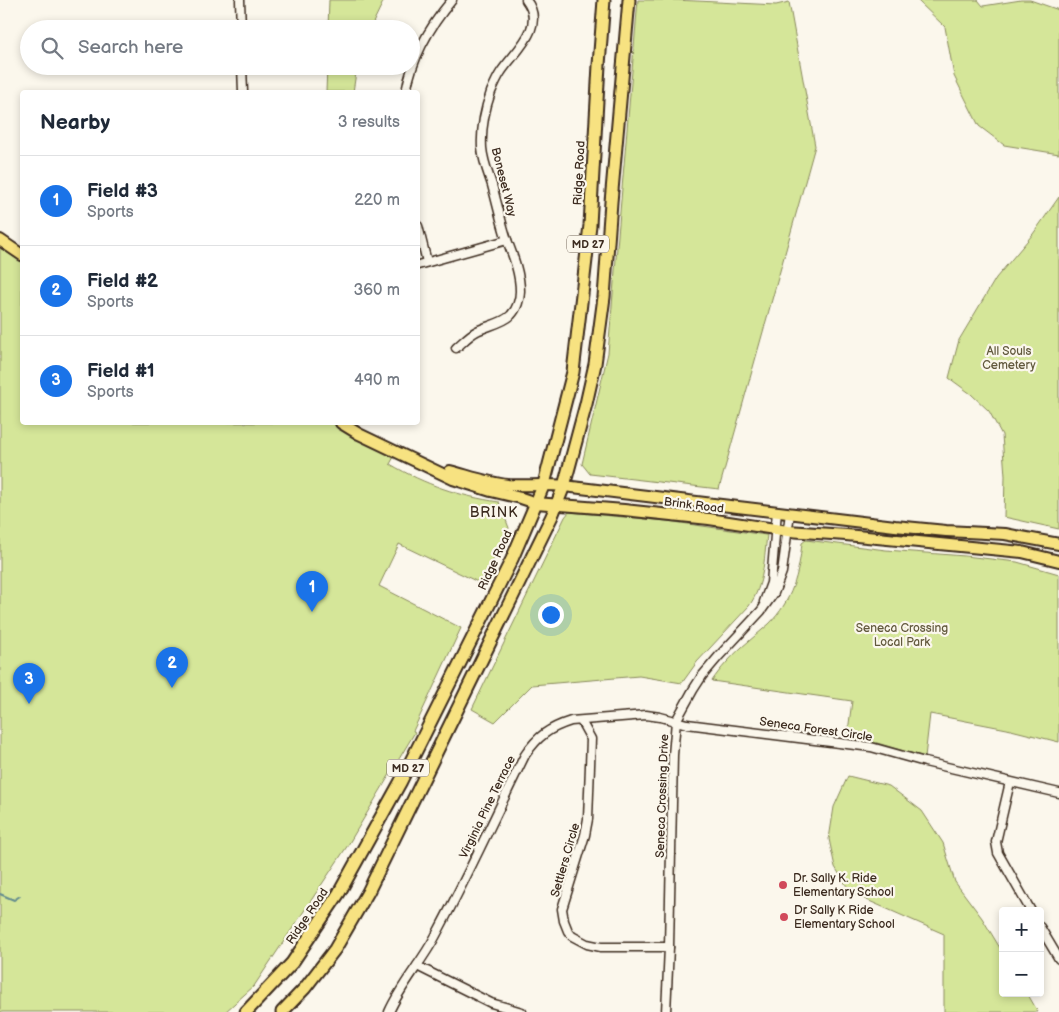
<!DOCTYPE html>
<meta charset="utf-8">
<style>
body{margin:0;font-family:"Balsamiq Sans",sans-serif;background:#f6f6f7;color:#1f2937}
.controls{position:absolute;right:15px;bottom:15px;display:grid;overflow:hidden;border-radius:5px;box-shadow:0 2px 8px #0003}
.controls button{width:45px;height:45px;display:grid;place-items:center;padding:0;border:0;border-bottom:1px solid #e0e1e3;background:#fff;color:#1f2937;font:25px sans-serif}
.you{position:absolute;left:550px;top:614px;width:18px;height:18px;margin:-12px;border:4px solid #fff;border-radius:50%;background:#1a73e8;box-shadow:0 0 0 8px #1a73e833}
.badge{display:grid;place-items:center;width:32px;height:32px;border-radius:50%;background:#1a73e8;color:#fff;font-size:16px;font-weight:700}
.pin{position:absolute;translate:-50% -41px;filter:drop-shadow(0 1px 2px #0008)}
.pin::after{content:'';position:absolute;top:26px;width:18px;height:15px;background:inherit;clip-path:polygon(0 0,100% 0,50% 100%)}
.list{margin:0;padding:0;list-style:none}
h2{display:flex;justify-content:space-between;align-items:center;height:65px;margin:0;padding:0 20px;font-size:21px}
h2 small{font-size:16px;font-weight:400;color:#747a83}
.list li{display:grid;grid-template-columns:32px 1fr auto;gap:15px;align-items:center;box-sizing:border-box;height:90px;padding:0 20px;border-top:1px solid #e0e1e3}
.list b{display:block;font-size:19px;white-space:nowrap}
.list p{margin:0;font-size:16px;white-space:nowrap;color:#747a83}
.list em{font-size:16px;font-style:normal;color:#747a83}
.icon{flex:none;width:28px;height:28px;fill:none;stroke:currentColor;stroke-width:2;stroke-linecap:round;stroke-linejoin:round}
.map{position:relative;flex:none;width:1059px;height:1012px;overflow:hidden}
.search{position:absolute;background:#fff;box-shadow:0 2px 8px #0003;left:20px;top:20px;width:400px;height:55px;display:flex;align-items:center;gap:12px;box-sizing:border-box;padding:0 18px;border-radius:28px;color:#747a83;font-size:19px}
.panel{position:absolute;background:#fff;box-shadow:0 2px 8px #0003;left:20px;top:90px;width:400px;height:335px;border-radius:5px}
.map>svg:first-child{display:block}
.green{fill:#d5e699;stroke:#88885c}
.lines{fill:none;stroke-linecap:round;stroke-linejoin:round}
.stream{stroke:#638c8e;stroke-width:2}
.minor-casing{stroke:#3b2a1e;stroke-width:11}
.major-casing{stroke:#3b2a1e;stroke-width:14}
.highway-casing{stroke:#3b2a1e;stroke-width:15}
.minor{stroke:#fbf7ec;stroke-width:8}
.major{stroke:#f7e281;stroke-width:10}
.highway{stroke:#f7e281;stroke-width:11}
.poi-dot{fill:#d1495b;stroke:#fbf7ec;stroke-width:2}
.labels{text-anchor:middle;stroke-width:4.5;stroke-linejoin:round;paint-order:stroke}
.shield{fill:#fbf7ec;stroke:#75685c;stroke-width:1}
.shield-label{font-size:11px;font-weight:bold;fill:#3b2a1e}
.street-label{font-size:12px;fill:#3b2a1e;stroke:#fbf7ec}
.park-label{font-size:12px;fill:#62593d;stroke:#fbf7ec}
.poi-label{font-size:12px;fill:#3b2a1e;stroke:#fbf7ec;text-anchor:start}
.neighbourhood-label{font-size:14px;letter-spacing:1px;fill:#3b2a1e;stroke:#fbf7ec}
</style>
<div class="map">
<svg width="1059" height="1012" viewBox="0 0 1059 1012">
<rect width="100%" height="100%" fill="#fbf7ec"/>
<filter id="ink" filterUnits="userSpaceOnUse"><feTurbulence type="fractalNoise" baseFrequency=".02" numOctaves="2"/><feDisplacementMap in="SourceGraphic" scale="10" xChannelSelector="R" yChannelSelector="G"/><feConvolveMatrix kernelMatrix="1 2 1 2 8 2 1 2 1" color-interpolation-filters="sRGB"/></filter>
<g filter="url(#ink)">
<g class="green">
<path d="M329 0H384L370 29H328Z"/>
<path d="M638 0H677L776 5 789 2 815 146 719 489 590 474 582 464 608 353Z"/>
<path d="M917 0H978L983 6 1021 0H1030L1059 10V154L1004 145 979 126 954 76 945 27Z"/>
<path d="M327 66H357L353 92H326Z"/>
<path d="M1059 197V529L1004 517 1005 476 1002 435 989 411 971 394 949 378 959 340 996 278 1033 234Z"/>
<path d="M0 248 22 262V422L334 423 395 455 390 464C426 485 459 496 499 502L509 528 482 584 399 544 379 586 461 628 413 731 415 732 348 845 254 986 225 1012H0Z"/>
<path d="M569 512 667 521 766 535H767C764 560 764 585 749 606L697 662 682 683 639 676 532 685 495 722 472 709 565 517Z"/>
<path d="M806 540 886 550 965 556 1017 562 1059 574V742L1007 729 930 714 925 757 877 743 847 739 852 701 712 681C720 669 731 657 742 647 751 639 760 632 769 624 792 601 799 574 802 543Z"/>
<path d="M848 776 889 786 922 811 943 843 955 882 982 918 1003 953V993H1027L1038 1012H944V934L851 893 835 867 829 839 834 807Z"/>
</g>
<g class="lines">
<path class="stream" d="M0 894 14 900 20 896"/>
<defs>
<g id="minor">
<path d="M240 0 241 29"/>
<path d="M242 66 243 92"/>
<path d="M406 92C412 58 430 26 452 0"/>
<path d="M418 226 427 262"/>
<path d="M418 265 507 240"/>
<path d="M456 348C463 342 469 335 477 331 486 326 504 323 511 315 517 309 520 299 520 291 520 273 513 256 507 240 501 222 497 203 492 185 488 173 483 161 482 148 481 130 485 109 491 92 494 85 497 78 501 72 515 51 547 27 526 0"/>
<path d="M764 602 771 583 777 511"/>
<path d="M581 721 591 739 588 819 585 835 562 909 564 921 568 931 572 936 587 944 601 947H669"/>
<path d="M1010 782 996 842 998 853 1031 911"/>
<path d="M1040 927 1059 959"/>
<path d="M417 966 491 1003 522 1012"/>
<path d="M389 1012C401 985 421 963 435 937 467 878 495 816 525 755 538 736 549 728 571 721L646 715 660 717 687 724 871 747 925 762 1059 793"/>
<path d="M666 1012 669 947 673 755 676 721 693 690 702 676 719 656 761 611 774 593 782 572 790 513"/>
</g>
<g id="major">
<path d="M0 240 22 255"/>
<path d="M341 423 359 434 453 479 491 491 521 498 536 503 624 510 709 519 788 531 846 535 1022 552 1059 561"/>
<path d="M450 471C469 476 488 483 508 485 526 486 545 484 564 486L895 526 946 531 1005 534 1059 544"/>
</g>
<g id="highway">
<path d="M246 1012 292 963 339 893 401 781 512 559 544 484 573 372 590 225 599 65 604 0"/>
<path d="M282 1012 305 988 335 949 368 892 552 516 564 486 586 404 595 364 604 297 611 202 629 0"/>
</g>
</defs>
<use href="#minor" class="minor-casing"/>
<use href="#major" class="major-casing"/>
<use href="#highway" class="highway-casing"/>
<use href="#minor" class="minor"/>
<use href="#major" class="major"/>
<use href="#highway" class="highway"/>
</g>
</g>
<g class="poi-dot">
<circle cx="783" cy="885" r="5"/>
<circle cx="784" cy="917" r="5"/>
</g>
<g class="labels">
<g class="shield">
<rect x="567" y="235.5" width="42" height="17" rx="4"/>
<rect x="387" y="759.5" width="42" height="17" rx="4"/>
</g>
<g class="shield-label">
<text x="588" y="248">MD 27</text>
<text x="408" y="772">MD 27</text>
</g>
<g class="street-label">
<text transform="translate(579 173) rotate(-87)" y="4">Ridge Road</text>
<text transform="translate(504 182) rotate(76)" y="4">Boneset Way</text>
<text transform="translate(694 505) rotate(7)" y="4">Brink Road</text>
<text transform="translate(495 560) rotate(-65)" y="4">Ridge Road</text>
<text transform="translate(816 729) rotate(8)" y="4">Seneca Forest Circle</text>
<text transform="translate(662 796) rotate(-88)" y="4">Seneca Crossing Drive</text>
<text transform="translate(487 807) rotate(-64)" y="4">Virginia Pine Terrace</text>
<text transform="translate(565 860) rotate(-74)" y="4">Settlers Circle</text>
<text transform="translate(307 916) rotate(-56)" y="4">Ridge Road</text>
</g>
<g class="park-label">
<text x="1009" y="355">All Souls<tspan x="1009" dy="14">Cemetery</tspan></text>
<text x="902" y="632">Seneca Crossing<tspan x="902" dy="14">Local Park</tspan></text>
</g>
<g class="poi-label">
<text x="793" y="882">Dr. Sally K. Ride<tspan x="793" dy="14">Elementary School</tspan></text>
<text x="794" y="914">Dr Sally K Ride<tspan x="794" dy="14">Elementary School</tspan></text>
</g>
<g class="neighbourhood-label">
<text x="494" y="517">BRINK</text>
</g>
</g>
</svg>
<div class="controls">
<button>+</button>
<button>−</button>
</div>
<div class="you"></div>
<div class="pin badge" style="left:312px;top:612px">1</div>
<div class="pin badge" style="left:172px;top:688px">2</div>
<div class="pin badge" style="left:29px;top:704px">3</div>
<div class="search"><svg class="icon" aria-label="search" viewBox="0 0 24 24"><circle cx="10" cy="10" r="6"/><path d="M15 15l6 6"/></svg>Search here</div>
<section class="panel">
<h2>Nearby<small>3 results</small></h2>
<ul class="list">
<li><span class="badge">1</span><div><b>Field #3</b><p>Sports</p></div><em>220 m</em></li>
<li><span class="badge">2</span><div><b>Field #2</b><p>Sports</p></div><em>360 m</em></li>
<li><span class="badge">3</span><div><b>Field #1</b><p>Sports</p></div><em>490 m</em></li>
</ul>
</section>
</div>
